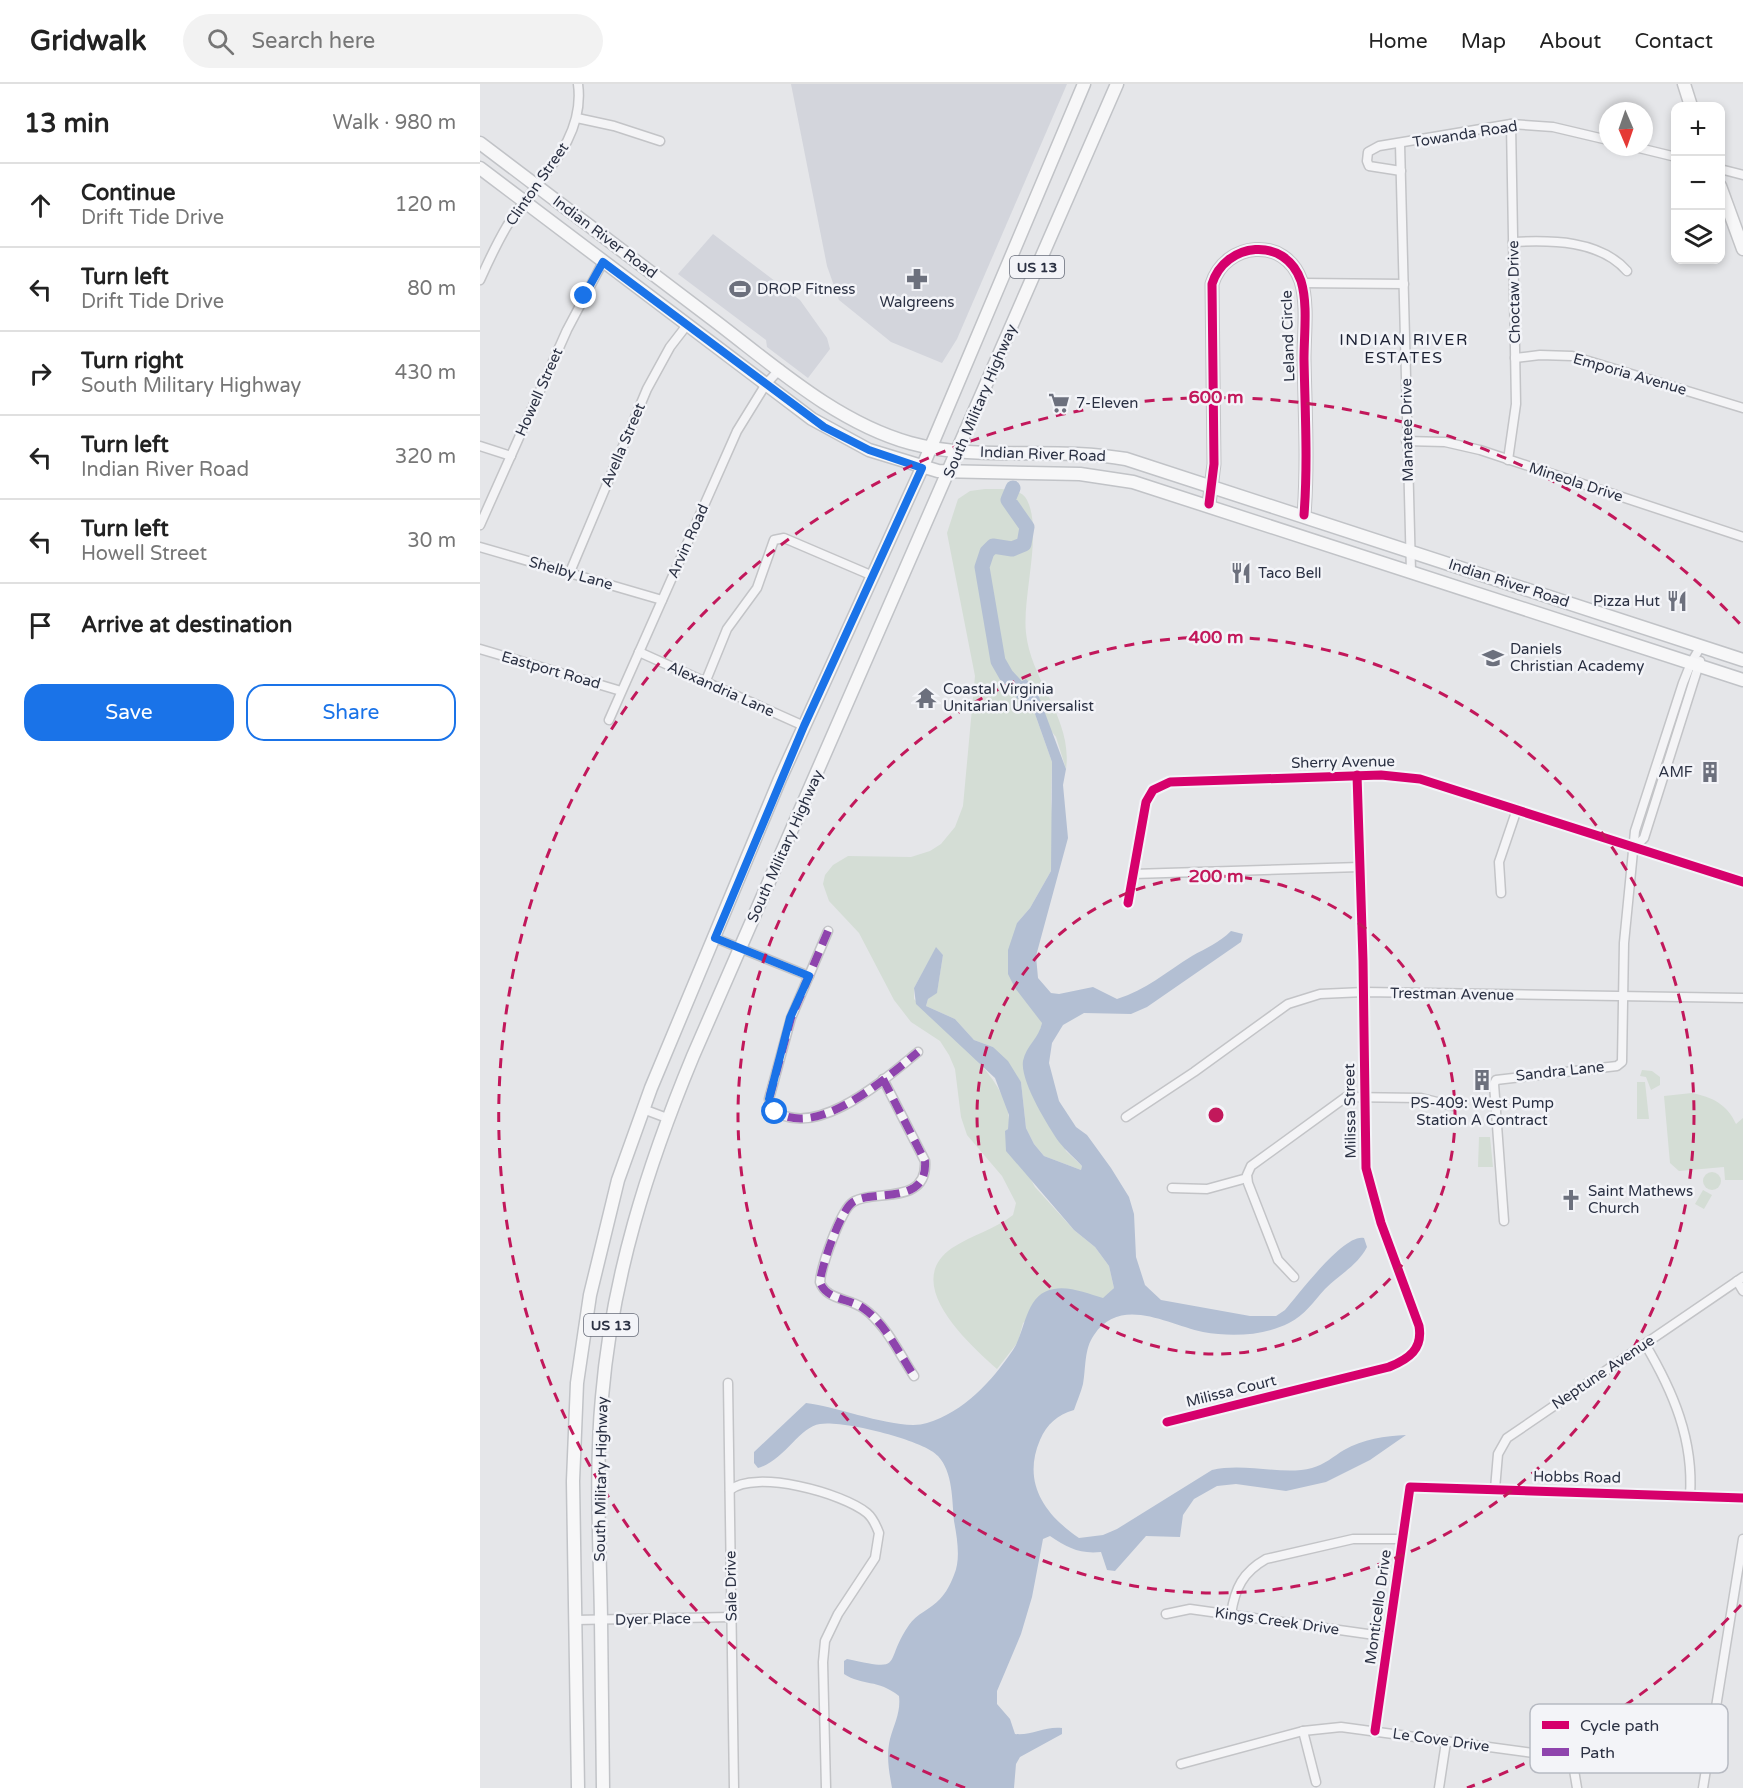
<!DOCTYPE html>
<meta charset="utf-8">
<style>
body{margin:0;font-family:"Varela Round",sans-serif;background:#f2f2f2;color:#222}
.controls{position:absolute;right:18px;top:18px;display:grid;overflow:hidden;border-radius:12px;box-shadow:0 3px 9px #0003}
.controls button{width:54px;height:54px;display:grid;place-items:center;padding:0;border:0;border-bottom:2px solid #e0e0e0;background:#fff;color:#222;font:30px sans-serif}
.compass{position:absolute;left:1119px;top:18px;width:54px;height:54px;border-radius:50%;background:#fff;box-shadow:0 3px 9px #0003;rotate:178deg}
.stop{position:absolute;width:18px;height:18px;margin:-14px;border:4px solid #1a73e8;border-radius:50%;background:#fff}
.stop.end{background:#1a73e8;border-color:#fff;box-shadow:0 2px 6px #0008}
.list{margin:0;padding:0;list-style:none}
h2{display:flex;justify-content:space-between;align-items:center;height:78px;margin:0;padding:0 24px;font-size:26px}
h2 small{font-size:20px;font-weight:400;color:#767676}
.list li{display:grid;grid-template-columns:39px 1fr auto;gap:18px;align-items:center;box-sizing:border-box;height:84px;padding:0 24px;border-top:2px solid #e0e0e0}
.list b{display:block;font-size:22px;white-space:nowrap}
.list p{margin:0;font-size:20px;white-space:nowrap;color:#767676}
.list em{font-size:20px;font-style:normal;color:#767676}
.actions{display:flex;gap:12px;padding:18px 24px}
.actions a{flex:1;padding:14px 0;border:2px solid #1a73e8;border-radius:18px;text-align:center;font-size:21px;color:#1a73e8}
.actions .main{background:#1a73e8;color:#fff}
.icon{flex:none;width:33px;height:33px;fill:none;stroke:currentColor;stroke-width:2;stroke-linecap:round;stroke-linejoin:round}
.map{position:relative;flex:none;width:1263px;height:1704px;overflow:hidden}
header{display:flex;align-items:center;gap:36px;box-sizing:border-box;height:84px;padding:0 30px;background:#fff;border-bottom:2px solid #e0e0e0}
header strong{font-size:28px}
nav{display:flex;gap:33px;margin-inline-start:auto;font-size:21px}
.search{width:420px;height:54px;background:#f2f2f2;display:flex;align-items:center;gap:15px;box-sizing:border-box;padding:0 21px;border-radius:33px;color:#767676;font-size:22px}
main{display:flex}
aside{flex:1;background:#fff}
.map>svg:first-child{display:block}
.built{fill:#d3d5dc}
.green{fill:#d4ddd5}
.water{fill:#b3bfd3}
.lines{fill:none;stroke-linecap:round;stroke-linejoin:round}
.river{stroke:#b3bfd3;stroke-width:15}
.street-casing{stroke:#c3c4c7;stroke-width:11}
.secondary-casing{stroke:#c3c4c7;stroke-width:15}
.primary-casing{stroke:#c1c3c7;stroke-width:15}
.street{stroke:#f4f4f6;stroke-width:8}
.secondary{stroke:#f7f7f8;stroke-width:12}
.primary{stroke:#f7f7f8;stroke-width:12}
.quiet{stroke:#8e44ad;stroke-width:8;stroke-dasharray:15 8;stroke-linecap:butt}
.cycleway-casing{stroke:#f3f4f8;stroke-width:13}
.cycleway{stroke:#d6006c;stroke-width:9}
.route{stroke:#1a73e8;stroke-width:8}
.ring{fill:none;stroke:#c2185b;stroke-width:3;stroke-dasharray:10 8}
.labels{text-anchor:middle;stroke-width:5;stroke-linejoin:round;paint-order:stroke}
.shield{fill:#f3f4f8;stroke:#676c79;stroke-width:1.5}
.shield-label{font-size:14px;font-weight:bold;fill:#2b3143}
.street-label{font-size:15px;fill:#2b3143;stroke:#f3f4f8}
.poi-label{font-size:15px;fill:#2b3143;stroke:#f3f4f8;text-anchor:start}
.neighbourhood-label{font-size:16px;letter-spacing:1.5px;fill:#1d2234;stroke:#f3f4f8}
.key{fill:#f3f4f8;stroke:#b7bac2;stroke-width:1.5}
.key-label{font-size:16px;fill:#2b3143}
.centre{fill:#c2185b;stroke:#f3f4f8;stroke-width:3}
.ring-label{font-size:18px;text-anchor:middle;font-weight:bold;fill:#c2185b;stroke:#f3f4f8;stroke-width:5;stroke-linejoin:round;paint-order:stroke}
</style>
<header>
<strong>Gridwalk</strong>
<div class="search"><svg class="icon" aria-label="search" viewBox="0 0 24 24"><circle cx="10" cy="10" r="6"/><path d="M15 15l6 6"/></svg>Search here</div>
<nav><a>Home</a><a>Map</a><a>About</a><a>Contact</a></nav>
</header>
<main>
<aside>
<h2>13 min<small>Walk · 980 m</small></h2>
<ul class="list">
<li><svg class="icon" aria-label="ahead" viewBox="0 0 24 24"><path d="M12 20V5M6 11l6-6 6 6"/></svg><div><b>Continue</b><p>Drift Tide Drive</p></div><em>120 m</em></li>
<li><svg class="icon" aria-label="left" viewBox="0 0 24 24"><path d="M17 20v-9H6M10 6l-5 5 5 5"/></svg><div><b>Turn left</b><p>Drift Tide Drive</p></div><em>80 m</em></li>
<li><svg class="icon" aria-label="right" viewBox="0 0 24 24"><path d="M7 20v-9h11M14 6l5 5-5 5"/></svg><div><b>Turn right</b><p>South Military Highway</p></div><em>430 m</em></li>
<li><svg class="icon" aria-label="left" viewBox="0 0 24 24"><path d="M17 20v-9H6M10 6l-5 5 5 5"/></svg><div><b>Turn left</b><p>Indian River Road</p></div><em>320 m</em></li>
<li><svg class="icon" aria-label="left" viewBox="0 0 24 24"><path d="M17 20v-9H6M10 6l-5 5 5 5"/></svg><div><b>Turn left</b><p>Howell Street</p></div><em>30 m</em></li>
<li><svg class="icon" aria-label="arrive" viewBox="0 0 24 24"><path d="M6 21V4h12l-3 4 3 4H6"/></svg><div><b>Arrive at destination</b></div></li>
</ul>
<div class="actions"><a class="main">Save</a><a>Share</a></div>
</aside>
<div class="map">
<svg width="1263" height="1704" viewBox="0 0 1263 1704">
<rect width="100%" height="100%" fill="#e5e6e9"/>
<g class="built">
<path d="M311 0H587L477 255 462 279 411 258 359 216 347 182Z"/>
<path d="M233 150 320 216 347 254 350 265 328 294 287 263 286 256 198 190Z"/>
</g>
<g class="green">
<path d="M505 405C517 405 541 403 547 416 563 447 542 513 546 549 551 597 593 635 586 685L576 653 536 605 555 630 572 678 571 716 574 759 571 787 550 824 537 839 562 939 559 950 550 962 586 1067 602 1082 601 1086 564 1072 554 1060 546 1044 541 998 513 963 494 956 475 935 446 922 448 915 457 908 463 871 456 864 434 904V915C462 942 539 1003 528 1045L525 1048 555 1103 594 1146 615 1163 629 1182 634 1204 624 1215 592 1206 543 1239 538 1258 517 1285C488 1259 421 1199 472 1164 492 1151 515 1145 533 1131L536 1119 522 1092 487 1051 481 1033 475 985 469 971 460 957 431 938 414 916 379 849 349 817 343 800 345 791 353 781 368 772 431 773 450 767 461 760 475 743 483 722 495 592 467 449 478 415 490 407Z"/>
<path d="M1162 986 1172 987 1180 993V1001L1171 1006 1166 993 1160 992Z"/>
<path d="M1157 998H1165L1169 1035H1157Z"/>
<path d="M1212 1009C1232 1013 1247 1020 1256 1040L1263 1034V1096H1245L1244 1083 1199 1087 1190 1079 1184 1012Z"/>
<path d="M999 1053H1010L1013 1083H998Z"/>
<circle cx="1232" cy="1097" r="9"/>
<path d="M1223 1106 1232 1111 1224 1125 1215 1120Z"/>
</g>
<path class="water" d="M546 595 556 605 586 685 583 701 588 754 556 872 558 894 571 909 579 910 613 903 637 915C666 906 686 888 712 872 726 864 739 859 751 847L763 850 761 858 667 923 651 930 604 929 583 941 572 959 569 979 579 1017 596 1043 607 1051 631 1084 649 1113 654 1130 656 1173 665 1201 681 1216 770 1232H796L805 1226C819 1210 864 1149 884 1154L887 1163C877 1182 860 1190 845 1205 834 1217 825 1231 809 1239 783 1252 751 1253 723 1248 688 1241 641 1211 614 1251 604 1265 606 1284 603 1300 601 1308 597 1317 594 1326 577 1331 567 1340 560 1356 542 1398 564 1430 599 1454L623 1451 637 1445 732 1386C765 1378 803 1392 832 1384 844 1381 854 1372 864 1366 883 1355 905 1352 926 1351L890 1376 846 1398 806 1407 756 1400 737 1402 714 1415 703 1431 700 1453 666 1452 635 1487 627 1486 621 1468C599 1470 588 1464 570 1452L563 1455 552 1513 541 1550 517 1607V1620L530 1635 535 1650C551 1652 565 1642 582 1644V1650L540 1673 536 1680 534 1704H412C409 1687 406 1672 410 1655 414 1640 421 1628 419 1612 398 1595 382 1602 364 1590V1577L367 1575C427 1588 402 1580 429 1541 436 1530 451 1525 460 1515 466 1509 471 1499 474 1491 481 1476 477 1453 474 1437 472 1416 473 1388 458 1372 444 1356 362 1336 340 1340 319 1343 304 1377 278 1384L274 1379V1368L326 1319C357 1322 420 1348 447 1339 484 1328 512 1297 533 1266 546 1247 545 1209 574 1205 590 1202 608 1210 623 1214L634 1204 629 1182 615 1163 594 1146 526 1067 525 1047 528 1045 529 1031 515 994 436 920 434 904 456 863 463 871 457 909 448 915 446 922 475 935 494 956 513 963 528 977 541 998 546 1044 554 1060 564 1072 601 1086 602 1082C595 1074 586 1067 579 1058 568 1042 540 997 543 977 546 962 559 954 562 939L535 904 528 890V866L537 839 550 824 571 787 572 678 555 630 536 605V600Z"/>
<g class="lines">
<path class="river" d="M533 404 528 416 547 443 544 460 532 465 513 462 507 468 502 483 518 577 526 591 548 615"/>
<defs>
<g id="street">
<path d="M97 34 134 42 180 57"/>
<path d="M920 60 931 488"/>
<path d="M1155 63 1196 73"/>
<path d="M1240 85 1263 91"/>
<path d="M921 87 889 82 887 77 888 68 899 62 1031 40 1073 43 1128 56"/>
<path d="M1033 158C1071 156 1120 156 1147 187"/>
<path d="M0 196C8 178 17 159 27 142 55 97 106 58 98 0"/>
<path d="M821 199 924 200"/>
<path d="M1035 274 1060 271 1092 272 1263 324"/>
<path d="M926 357 965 358 1000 366 1263 453"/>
<path d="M0 362 31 372"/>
<path d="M1028 376 1036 320 1031 40"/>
<path d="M0 441 87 246 123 178"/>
<path d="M0 463 182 516"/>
<path d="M90 488 167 305 190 263 207 241"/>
<path d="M0 565 141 607"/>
<path d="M159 568 324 642"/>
<path d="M225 599 247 545 277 504 294 456 304 454 393 492"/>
<path d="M129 636 257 347 286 300 300 285"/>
<path d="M1154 764 1164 754 1220 577"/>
<path d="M653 790 880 783"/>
<path d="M1021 809 1019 778 1037 725"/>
<path d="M648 819 666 718 673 706 690 698 901 691 940 695 1263 798"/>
<path d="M348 847 311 934 289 1015 291 1024C333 1060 406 994 438 968"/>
<path d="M235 854 329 892"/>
<path d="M403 995 445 1077C448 1122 394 1105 373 1118 361 1125 341 1183 340 1198 346 1216 369 1214 383 1224 405 1239 419 1269 434 1292"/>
<path d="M163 1025 187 1034"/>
<path d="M646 1033 714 988 808 920 840 910 884 908 1263 914"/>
<path d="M692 1104 727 1105 767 1094"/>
<path d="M1024 1137 1014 1000 1016 996 1137 982 1142 978 1144 859 1155 747 1203 599 1211 579 1221 562"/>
<path d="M814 1193 798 1176 768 1099 767 1091 771 1082 866 1013 941 1014 973 1022"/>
<path d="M1257 1197 1263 1207"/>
<path d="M1165 1260C1193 1307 1214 1356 1210 1412"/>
<path d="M248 1299 254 1704"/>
<path d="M687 1338 909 1283C929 1275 943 1265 939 1242L901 1139 886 1084 883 877 877 691"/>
<path d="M1015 1405 1018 1370 1027 1354 1263 1193"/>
<path d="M250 1406C275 1385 363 1409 387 1429 393 1434 396 1441 399 1449L395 1474 358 1530 345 1557 343 1578 346 1704"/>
<path d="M686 1530 710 1525 909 1553"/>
<path d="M751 1530C755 1504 763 1488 786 1475L873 1455H923"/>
<path d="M95 1536 252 1533"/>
<path d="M823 1647 836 1698"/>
<path d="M895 1647 930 1403 1263 1414"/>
<path d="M701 1680 823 1647 861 1643 1075 1672 1094 1686 1097 1704"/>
<path d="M959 1704 966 1658"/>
<path d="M1223 1704 1263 1455"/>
</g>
<g id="secondary">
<path d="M1204 0 1211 22"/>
<path d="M1240 102 1263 165"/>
<path d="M729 420 734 380 732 200C745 158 805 151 821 197 828 220 824 250 824 275 825 327 828 379 824 431"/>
</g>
<g id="primary">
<path d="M0 59C77 117 154 175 231 234 292 280 355 338 430 359 498 378 575 362 646 375L1263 576"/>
<path d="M0 84 332 335 389 366 458 387 600 390 653 398 1263 596"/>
<path d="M98 1704 93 1397 97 1299 110 1211 138 1096 171 1004 300 695 442 384 604 0"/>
<path d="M123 1704C122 1648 122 1592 121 1536 120 1462 115 1387 122 1313 132 1194 167 1083 213 972L637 0"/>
</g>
</defs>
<use href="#street" class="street-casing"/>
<use href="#secondary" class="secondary-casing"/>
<use href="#primary" class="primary-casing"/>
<use href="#street" class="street"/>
<use href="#secondary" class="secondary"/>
<use href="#primary" class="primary"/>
<g class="quiet">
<path d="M348 847 311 934 289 1015 291 1024C333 1060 406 994 438 968"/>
<path d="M403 995 445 1077C448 1122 394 1105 373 1118 361 1125 341 1183 340 1198 346 1216 369 1214 383 1224 405 1239 419 1269 434 1292"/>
</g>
<defs>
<g id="cycleway">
<path d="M729 420 734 380 732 200C745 158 805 151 821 197 828 220 824 250 824 275 825 327 828 379 824 431"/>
<path d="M648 819 666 718 673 706 690 698 901 691 940 695 1263 798"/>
<path d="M687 1338 909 1283C929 1275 943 1265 939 1242L901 1139 886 1084 883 877 877 691"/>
<path d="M895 1647 930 1403 1263 1414"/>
</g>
</defs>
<use href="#cycleway" class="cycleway-casing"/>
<use href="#cycleway" class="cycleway"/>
</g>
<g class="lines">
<path class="route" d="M104 212 123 178 344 343 389 366 442 384 324 642 235 854 329 892 310 934 289 1015 295 1028"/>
</g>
<g class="ring">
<circle cx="736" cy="1031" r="239"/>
<circle cx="736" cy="1031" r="478"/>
<path d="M1261 1521A718 718 0 0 1 987 1704M485 1704A718 718 0 1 1 1261 541"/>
</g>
<defs>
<symbol id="pharmacy-bare" viewBox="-9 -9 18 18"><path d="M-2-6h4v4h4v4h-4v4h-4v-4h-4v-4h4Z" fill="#6c707d" stroke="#f3f4f8" stroke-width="2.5" paint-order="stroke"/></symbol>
<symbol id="stadium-bare" viewBox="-9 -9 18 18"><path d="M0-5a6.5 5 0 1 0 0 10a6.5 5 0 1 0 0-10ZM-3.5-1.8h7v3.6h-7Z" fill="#6c707d" stroke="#f3f4f8" stroke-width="2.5" paint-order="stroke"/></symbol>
<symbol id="supermarket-bare" viewBox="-9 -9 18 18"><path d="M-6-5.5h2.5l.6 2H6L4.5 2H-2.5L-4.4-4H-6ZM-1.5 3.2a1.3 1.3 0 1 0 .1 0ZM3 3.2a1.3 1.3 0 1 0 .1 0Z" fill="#6c707d" stroke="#f3f4f8" stroke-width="2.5" paint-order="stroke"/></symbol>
<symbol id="restaurant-bare" viewBox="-9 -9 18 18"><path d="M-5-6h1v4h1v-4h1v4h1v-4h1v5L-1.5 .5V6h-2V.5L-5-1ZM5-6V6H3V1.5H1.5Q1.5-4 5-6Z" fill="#6c707d" stroke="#f3f4f8" stroke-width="2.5" paint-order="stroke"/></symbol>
<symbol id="school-bare" viewBox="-9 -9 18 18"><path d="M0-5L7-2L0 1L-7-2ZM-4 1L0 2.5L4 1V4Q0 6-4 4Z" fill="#6c707d" stroke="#f3f4f8" stroke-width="2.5" paint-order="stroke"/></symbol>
<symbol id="temple-bare" viewBox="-9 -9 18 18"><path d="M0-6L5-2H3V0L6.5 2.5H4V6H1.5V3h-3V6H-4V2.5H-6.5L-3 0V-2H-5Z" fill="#6c707d" stroke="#f3f4f8" stroke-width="2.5" paint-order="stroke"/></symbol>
<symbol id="building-bare" viewBox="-9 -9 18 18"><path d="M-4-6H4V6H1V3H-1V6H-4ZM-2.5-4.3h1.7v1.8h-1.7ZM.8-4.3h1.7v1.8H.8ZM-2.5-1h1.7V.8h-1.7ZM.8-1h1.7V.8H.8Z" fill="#6c707d" stroke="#f3f4f8" stroke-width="2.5" paint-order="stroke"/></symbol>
<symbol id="church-bare" viewBox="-9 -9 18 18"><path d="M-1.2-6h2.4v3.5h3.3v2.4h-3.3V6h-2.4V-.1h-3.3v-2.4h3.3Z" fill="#6c707d" stroke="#f3f4f8" stroke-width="2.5" paint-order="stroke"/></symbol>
</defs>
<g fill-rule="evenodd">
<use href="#pharmacy-bare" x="422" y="180" width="30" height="30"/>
<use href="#stadium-bare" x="245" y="190" width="30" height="30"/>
<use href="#supermarket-bare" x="564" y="304" width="30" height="30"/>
<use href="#restaurant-bare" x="746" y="474" width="30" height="30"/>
<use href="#restaurant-bare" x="1182" y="502" width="30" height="30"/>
<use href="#school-bare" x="998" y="559" width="30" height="30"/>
<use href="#temple-bare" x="431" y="599" width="30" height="30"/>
<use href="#building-bare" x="1215" y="673" width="30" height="30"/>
<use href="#building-bare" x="987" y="981" width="30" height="30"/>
<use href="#church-bare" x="1076" y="1101" width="30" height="30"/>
</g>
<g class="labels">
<g class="shield">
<rect x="530" y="172" width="54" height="22" rx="4.5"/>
<rect x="104" y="1230" width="54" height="22" rx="4.5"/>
</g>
<g class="shield-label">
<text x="557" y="188">US 13</text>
<text x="131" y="1246">US 13</text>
</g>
<g class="street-label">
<text transform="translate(985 50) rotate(-9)" y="5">Towanda Road</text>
<text transform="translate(57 100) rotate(-55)" y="5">Clinton Street</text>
<text transform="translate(125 153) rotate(37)" y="5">Indian River Road</text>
<text transform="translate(1034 208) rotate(-91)" y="5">Choctaw Drive</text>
<text transform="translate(808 252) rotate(-92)" y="5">Leland Circle</text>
<text transform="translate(1150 290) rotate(16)" y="5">Emporia Avenue</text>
<text transform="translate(59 308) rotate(-66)" y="5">Howell Street</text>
<text transform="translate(500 317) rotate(-67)" y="5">South Military Highway</text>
<text transform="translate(927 346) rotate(-91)" y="5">Manatee Drive</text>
<text transform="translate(143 361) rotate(-67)" y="5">Avella Street</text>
<text transform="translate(563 370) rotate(2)" y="5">Indian River Road</text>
<text transform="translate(1096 398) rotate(18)" y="5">Mineola Drive</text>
<text transform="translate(208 457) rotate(-66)" y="5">Arvin Road</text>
<text transform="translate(91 489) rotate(16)" y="5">Shelby Lane</text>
<text transform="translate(1029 499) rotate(18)" y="5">Indian River Road</text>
<text transform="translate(71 586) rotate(16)" y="5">Eastport Road</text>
<text transform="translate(241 605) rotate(24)" y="5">Alexandria Lane</text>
<text transform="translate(863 678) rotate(-1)" y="5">Sherry Avenue</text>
<text transform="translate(305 762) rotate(-66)" y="5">South Military Highway</text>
<text transform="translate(972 910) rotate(1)" y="5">Trestman Avenue</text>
<text transform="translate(1080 987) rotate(-6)" y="5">Sandra Lane</text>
<text transform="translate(870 1027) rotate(-91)" y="5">Milissa Street</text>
<text transform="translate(1123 1288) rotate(-34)" y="5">Neptune Avenue</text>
<text transform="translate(751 1307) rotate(-14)" y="5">Milissa Court</text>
<text transform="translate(1097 1393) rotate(1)" y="5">Hobbs Road</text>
<text transform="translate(121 1395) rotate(-89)" y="5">South Military Highway</text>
<text transform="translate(251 1502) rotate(-91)" y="5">Sale Drive</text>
<text transform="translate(898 1523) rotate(-82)" y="5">Monticello Drive</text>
<text transform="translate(173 1535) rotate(-1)" y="5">Dyer Place</text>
<text transform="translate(797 1537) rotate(8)" y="5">Kings Creek Drive</text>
<text transform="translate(961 1656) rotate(8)" y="5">Le Cove Drive</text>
</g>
<g class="poi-label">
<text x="277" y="210">DROP Fitness</text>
<text x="437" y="223" text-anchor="middle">Walgreens</text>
<text x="596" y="324">7-Eleven</text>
<text x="778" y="494">Taco Bell</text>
<text x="1180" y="522" text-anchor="end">Pizza Hut</text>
<text x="1030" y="570">Daniels<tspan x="1030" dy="17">Christian Academy</tspan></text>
<text x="463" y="610">Coastal Virginia<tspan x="463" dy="17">Unitarian Universalist</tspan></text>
<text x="1213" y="693" text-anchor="end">AMF</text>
<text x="1002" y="1024" text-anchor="middle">PS-409: West Pump<tspan x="1002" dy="17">Station A Contract</tspan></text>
<text x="1108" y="1112">Saint Mathews<tspan x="1108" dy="17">Church</tspan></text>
</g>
<g class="neighbourhood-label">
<text x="924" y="261">INDIAN RIVER<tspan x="924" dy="18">ESTATES</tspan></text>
</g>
</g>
<rect x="1050" y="1620" width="198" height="69" rx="9" class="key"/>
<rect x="1062" y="1637" width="27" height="8" fill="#d6006c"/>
<rect x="1062" y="1664" width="27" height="8" fill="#8e44ad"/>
<g class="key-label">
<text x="1100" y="1647">Cycle path</text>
<text x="1100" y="1674">Path</text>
</g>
<circle cx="736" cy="1031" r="9" class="centre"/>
<g class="ring-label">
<text x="736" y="319">600 m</text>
<text x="736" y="559">400 m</text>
<text x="736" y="798">200 m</text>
</g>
</svg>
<div class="controls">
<button>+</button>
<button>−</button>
<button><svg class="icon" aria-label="layers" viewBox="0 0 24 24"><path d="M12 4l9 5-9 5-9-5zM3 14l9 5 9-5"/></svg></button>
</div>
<svg class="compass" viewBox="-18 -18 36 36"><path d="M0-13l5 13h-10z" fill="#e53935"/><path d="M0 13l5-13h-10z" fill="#767676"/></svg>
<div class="stop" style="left:295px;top:1028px"></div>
<div class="stop end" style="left:104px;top:212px"></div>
</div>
</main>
